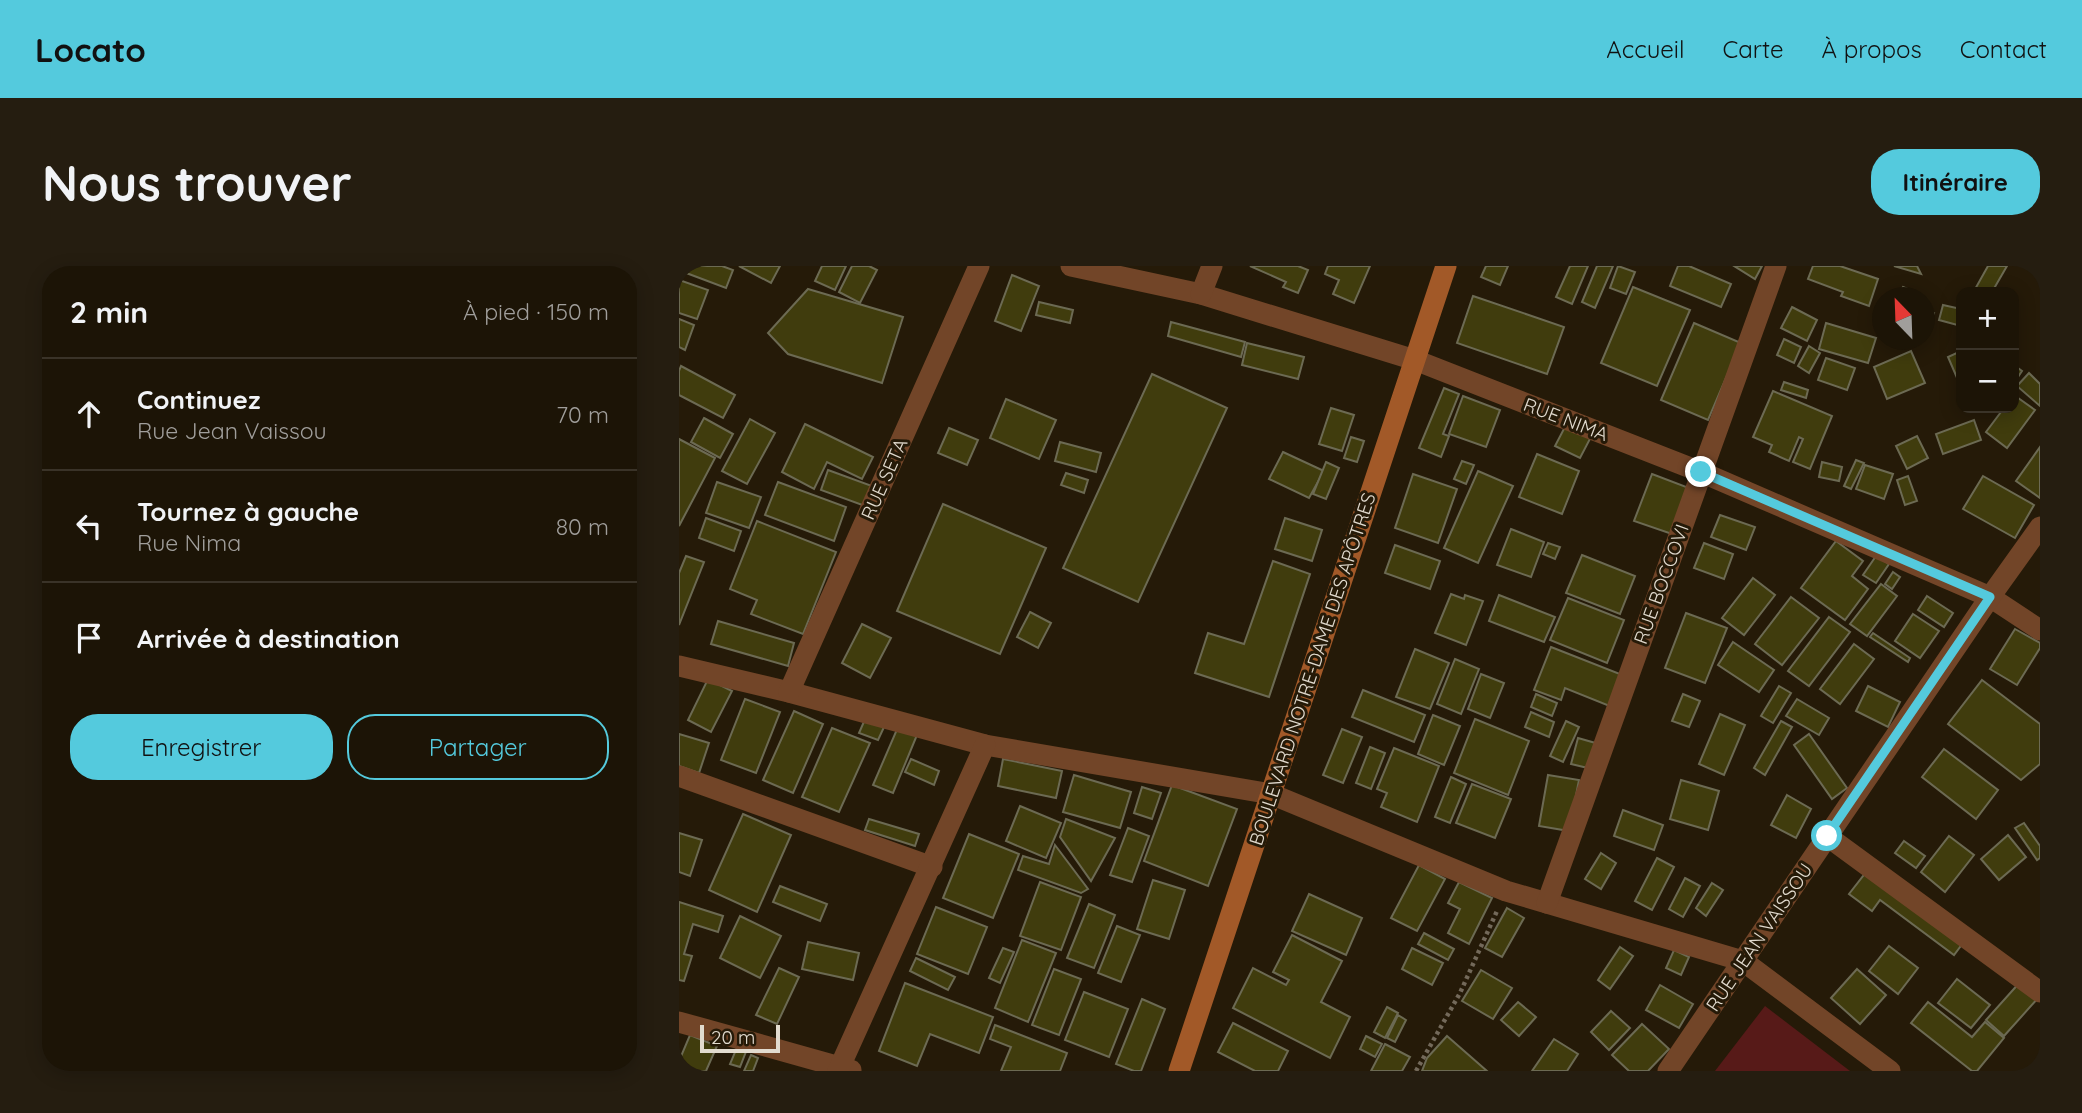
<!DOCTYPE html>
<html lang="fr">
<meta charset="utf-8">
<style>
body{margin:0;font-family:Quicksand,sans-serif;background:#251d10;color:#f1f3f6}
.controls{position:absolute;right:21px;top:21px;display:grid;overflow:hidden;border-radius:14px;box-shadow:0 4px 18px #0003}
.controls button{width:63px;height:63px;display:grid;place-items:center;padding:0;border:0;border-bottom:2px solid #3a3328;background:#1c1406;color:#f1f3f6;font:35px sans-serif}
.compass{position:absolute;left:1193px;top:21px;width:63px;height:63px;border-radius:50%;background:#1c1406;box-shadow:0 4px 18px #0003;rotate:337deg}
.scale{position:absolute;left:21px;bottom:18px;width:80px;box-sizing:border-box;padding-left:7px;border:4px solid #e2dbcf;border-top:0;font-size:19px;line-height:24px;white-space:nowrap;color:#e2dbcf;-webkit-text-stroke:5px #251a08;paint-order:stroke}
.stop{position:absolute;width:21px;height:21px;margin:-16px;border:5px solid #54cadd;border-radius:50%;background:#fff}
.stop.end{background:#54cadd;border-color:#fff;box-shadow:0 2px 7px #0008}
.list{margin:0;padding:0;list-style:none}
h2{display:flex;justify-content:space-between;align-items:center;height:91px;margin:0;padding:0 28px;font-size:30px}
h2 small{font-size:23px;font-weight:400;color:#a09e9b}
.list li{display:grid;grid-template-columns:46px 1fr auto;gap:21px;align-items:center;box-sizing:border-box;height:112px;padding:0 28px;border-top:2px solid #3a3328}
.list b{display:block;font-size:26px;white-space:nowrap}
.list p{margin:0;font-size:23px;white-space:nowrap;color:#a09e9b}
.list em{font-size:23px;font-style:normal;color:#a09e9b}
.actions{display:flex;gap:14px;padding:21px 28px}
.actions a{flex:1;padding:16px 0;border:2px solid #54cadd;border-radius:28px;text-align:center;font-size:24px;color:#54cadd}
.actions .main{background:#54cadd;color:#111}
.icon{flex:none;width:38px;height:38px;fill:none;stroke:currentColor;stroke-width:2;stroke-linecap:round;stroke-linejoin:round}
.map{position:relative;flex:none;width:1361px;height:805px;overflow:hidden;border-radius:28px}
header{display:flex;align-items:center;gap:42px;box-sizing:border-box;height:98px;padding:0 35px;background:#54cadd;color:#111}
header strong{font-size:33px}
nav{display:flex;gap:38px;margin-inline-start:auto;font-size:24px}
.intro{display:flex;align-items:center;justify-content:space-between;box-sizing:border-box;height:168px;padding:0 42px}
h1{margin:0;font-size:49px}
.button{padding:18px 32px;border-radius:28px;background:#54cadd;color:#111;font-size:24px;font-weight:700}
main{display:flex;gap:42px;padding:0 42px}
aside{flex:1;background:#1c1406;border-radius:28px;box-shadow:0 4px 18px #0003}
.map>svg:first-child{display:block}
.green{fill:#571a18}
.building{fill:#403c0d;stroke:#6c6a53;stroke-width:2}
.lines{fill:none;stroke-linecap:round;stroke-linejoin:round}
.path{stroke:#73695a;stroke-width:4.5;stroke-dasharray:3.5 3.5;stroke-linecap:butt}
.street{stroke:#724528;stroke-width:21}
.secondary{stroke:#a25928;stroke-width:21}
.route{stroke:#54cadd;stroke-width:9}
.labels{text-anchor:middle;stroke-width:6;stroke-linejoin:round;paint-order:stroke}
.street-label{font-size:19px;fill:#e2dbcf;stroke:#251a08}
</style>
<header>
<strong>Locato</strong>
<nav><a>Accueil</a><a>Carte</a><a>À propos</a><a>Contact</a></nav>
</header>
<div class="intro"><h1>Nous trouver</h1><a class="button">Itinéraire</a></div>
<main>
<aside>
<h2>2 min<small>À pied · 150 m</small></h2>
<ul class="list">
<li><svg class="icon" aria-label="ahead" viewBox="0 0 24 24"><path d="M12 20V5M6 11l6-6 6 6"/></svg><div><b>Continuez</b><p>Rue Jean Vaissou</p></div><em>70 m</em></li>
<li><svg class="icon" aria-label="left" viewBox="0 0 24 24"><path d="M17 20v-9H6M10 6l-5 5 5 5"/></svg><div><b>Tournez à gauche</b><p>Rue Nima</p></div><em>80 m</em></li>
<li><svg class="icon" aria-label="arrive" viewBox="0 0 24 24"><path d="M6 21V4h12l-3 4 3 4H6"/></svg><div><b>Arrivée à destination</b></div></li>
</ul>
<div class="actions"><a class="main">Enregistrer</a><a>Partager</a></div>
</aside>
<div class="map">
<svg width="1361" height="805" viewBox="0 0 1361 805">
<rect width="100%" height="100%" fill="#251a08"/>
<path class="green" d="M1086 740 1171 805H1036Z"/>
<g class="building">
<path d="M3 0H43L54 4 47 22 2 5Z"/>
<path d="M60 0H101L92 17Z"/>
<path d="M143 0H167L156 24 136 15Z"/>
<path d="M173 0H190L198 4 181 37 160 26Z"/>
<path d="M571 0H619L629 4 619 27 604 21 607 16Z"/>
<path d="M649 0H691L675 37 654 28 660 14 646 8Z"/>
<path d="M807 0H829L821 19 802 11Z"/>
<path d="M891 0H909L893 38 877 31Z"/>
<path d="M918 0H934L916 42 903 36Z"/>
<path d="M939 0 956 6 947 28 931 22Z"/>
<path d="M999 0H1010L1052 18 1042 41 991 20Z"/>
<path d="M1055 0H1083L1076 13Z"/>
<path d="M1134 0H1161L1199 13 1190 40 1162 30 1164 26 1129 13Z"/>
<path d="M1215 0H1238L1242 8Z"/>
<path d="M1309 0H1328L1313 26H1296L1295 25Z"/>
<path d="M333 9 360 20 342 65 316 55Z"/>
<path d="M0 14 29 24 18 53 0 47Z"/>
<path d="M954 21 1011 44 978 120 922 97Z"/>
<path d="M1224 21 1238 27 1236 32H1219Z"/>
<path d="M129 23 224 51 203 117 109 88 89 67Z"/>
<path d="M794 30 885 61 868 108 778 77Z"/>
<path d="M360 36 394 44 391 57 357 49Z"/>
<path d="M1264 39 1282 43V60L1260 54Z"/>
<path d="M1113 41 1138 54 1128 75 1102 62Z"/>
<path d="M1246 42 1255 47 1246 67Z"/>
<path d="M0 53 15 59 6 84 0 81Z"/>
<path d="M492 56 566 76 562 91 489 70Z"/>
<path d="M1015 57 1062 77 1029 154 982 134Z"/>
<path d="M1147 57 1197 72 1189 97 1140 83Z"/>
<path d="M1105 73 1122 81 1115 97 1098 89Z"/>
<path d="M568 77 625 91 619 113 563 99Z"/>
<path d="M1130 80 1141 87 1130 107 1119 100Z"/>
<path d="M1232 85 1246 117 1208 133 1195 101Z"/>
<path d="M1282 85V121L1269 91Z"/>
<path d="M1147 92 1176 102 1168 124 1139 114Z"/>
<path d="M1335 99 1343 105 1335 117Z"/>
<path d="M2 100 56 129 44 152 0 129V105Z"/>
<path d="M1350 107 1361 118V140L1338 120Z"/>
<path d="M473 108 548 142 459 336 384 302Z"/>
<path d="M1105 116 1129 124 1127 132 1102 124Z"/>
<path d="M765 122 780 128 764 168 770 170 762 191 740 182Z"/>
<path d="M1094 125 1153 150 1131 203 1114 196 1124 173 1120 171 1110 195 1090 186 1093 179 1074 171Z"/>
<path d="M1335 129 1356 144 1328 182 1307 166 1325 142H1335Z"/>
<path d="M784 130 821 144 807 181 770 168Z"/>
<path d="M327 133 377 154 360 193 311 172Z"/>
<path d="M652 142 675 149 663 185 640 178Z"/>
<path d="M25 152 54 168 41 192 12 176Z"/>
<path d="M71 153 96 167 68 218 43 205Z"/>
<path d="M1295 154 1302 174 1264 188 1257 168Z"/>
<path d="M888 157 913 169 901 192 876 180Z"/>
<path d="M126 158 194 191 183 213 148 196 135 223 103 206Z"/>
<path d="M270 162 299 174 288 199 259 187Z"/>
<path d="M1238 170 1249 192 1228 203 1217 180Z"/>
<path d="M672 171 685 175 678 196 665 192Z"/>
<path d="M0 173 36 192 0 260Z"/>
<path d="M381 176 422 187 417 206 376 195Z"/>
<path d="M1361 181V232L1337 215Z"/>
<path d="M604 186 645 205 630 232 590 213Z"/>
<path d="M858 188 900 205 883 248 840 231Z"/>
<path d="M1177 194 1185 197 1172 223 1165 220Z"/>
<path d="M783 195 795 199 787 218 775 213Z"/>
<path d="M647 196 660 202 647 233 634 228Z"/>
<path d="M1143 196 1163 201 1160 215 1140 211Z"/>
<path d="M1186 199 1214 208 1205 233 1177 223Z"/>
<path d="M149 204 193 220 186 240 142 224Z"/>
<path d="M799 205 834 220 799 297 765 282Z"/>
<path d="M387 207 409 214 405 227 382 219Z"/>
<path d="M734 208 778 223 759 277 716 262Z"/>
<path d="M973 208 1010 222 993 268 955 255Z"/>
<path d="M1229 210 1238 235 1226 239 1218 214Z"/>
<path d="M1304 210 1355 239 1336 272 1284 243Z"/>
<path d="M38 216 82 231 70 262 27 247Z"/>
<path d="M99 216 167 241 155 275 86 249Z"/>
<path d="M264 238 367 282 321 388 218 345Z"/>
<path d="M1041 249 1076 261 1067 284 1032 271Z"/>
<path d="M27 252 62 265 55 285 20 272Z"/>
<path d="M606 252 643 264 633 295 596 283Z"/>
<path d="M78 255 157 286 124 368 72 348 78 334 51 323Z"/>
<path d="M832 263 865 276 852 311 818 299Z"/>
<path d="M1157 275 1184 295 1173 310 1189 323 1166 354 1122 322Z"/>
<path d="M869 277 881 281 876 293 864 288Z"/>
<path d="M1025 277 1054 288 1045 313 1015 302Z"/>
<path d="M716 279 761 295 751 323 706 307Z"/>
<path d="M903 289 956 310 941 348 887 327Z"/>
<path d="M7 290 25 296 0 359V307Z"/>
<path d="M1197 290 1210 298 1197 317 1184 309Z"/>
<path d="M594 295 631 308 590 431 516 407 529 367 565 378Z"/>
<path d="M1214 306 1221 311 1213 323 1206 318Z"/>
<path d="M1074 312 1096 329 1065 369 1043 352Z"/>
<path d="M1202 318 1218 330 1188 370 1171 358Z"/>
<path d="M772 328 785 333 786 329 804 335 787 379 756 367Z"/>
<path d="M820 329 876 351 865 376 810 355Z"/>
<path d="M1248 330 1274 347 1265 361 1239 344Z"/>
<path d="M1112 331 1140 352 1103 399 1076 378Z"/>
<path d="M889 332 945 354 928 397 871 374Z"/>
<path d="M351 346 372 357 359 382 338 371Z"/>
<path d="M1007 347 1048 362 1026 417 986 402Z"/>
<path d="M1234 348 1260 365 1241 392 1216 375Z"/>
<path d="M1150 351 1171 366 1130 420 1109 405Z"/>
<path d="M39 355 115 377 109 400 32 378Z"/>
<path d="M183 358 212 372 191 412 163 397Z"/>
<path d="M1336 363 1361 377V382L1338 419 1311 403Z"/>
<path d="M1194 367 1231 392 1229 396 1191 371Z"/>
<path d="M1054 376 1095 404 1080 426 1039 399Z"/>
<path d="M1175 378 1195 393 1161 438 1141 423Z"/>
<path d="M872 381 946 410 933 441 886 422 882 434 855 424Z"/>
<path d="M736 383 770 397 751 443 717 431Z"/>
<path d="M776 393 800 403 782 448 758 438Z"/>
<path d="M802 408 825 417 811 452 789 443Z"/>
<path d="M29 413 53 425 32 466 9 454Z"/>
<path d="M1303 414 1361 458V498L1342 514 1269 458Z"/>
<path d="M1100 420 1112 427 1094 457 1082 450Z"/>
<path d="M1189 420 1221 436 1209 461 1177 445Z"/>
<path d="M684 424 746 449 735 476 673 451Z"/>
<path d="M857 428 878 437 873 450 852 441Z"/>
<path d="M1004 428 1021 435 1010 461 993 455Z"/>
<path d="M66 433 101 446 77 507 42 494Z"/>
<path d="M1118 433 1150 452 1140 469 1107 450Z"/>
<path d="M115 445 144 458 114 527 84 514Z"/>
<path d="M852 446 875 456 870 471 846 461Z"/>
<path d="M1041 448 1066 459 1045 509 1020 498Z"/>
<path d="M754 449 781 460 765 499 739 488Z"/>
<path d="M187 451 206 459 199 474 180 467Z"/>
<path d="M796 453 850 475 829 529 775 507Z"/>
<path d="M887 455 900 461 884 496 871 490Z"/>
<path d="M1102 455 1113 461 1086 509 1075 502Z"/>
<path d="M219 461 238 469 214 527 194 519Z"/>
<path d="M153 462 191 477 160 546 123 531Z"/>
<path d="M663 463 683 471 664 517 644 509Z"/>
<path d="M0 468 30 477 20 507 0 500Z"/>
<path d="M1130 468 1168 522 1153 533 1115 479Z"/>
<path d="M899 472 920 478 913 503 892 498Z"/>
<path d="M691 481 706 487 692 523 677 517Z"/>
<path d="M715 482 760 500 738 556 702 541 708 527 698 523Z"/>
<path d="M1265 483 1319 524 1297 553 1243 511Z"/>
<path d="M232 493 260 505 255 519 226 506Z"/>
<path d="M324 493 383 505 377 532 319 520Z"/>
<path d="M395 509 452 526 441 562 384 546Z"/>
<path d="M869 509 900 514 890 565 860 560Z"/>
<path d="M772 511 787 518 771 557 756 551Z"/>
<path d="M1002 514 1040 525 1029 564 991 553Z"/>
<path d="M793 518 832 533 816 572 777 557Z"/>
<path d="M493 519 558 543 529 620 465 595Z"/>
<path d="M463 521 482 527 473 553 455 547Z"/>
<path d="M1108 529 1132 543 1117 572 1092 559Z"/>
<path d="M341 540 382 557 367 592 327 575Z"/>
<path d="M944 544 984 559 975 584 935 570Z"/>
<path d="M64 548 112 569 78 646 30 624Z"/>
<path d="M190 553 240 568 236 580 186 564Z"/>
<path d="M387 553 436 572 412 615 381 571Z"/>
<path d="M1345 557 1361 580V592L1358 594 1336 562Z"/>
<path d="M449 562 470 570 453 616 431 609Z"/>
<path d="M0 567 23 574 11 610 0 606Z"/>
<path d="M290 568 340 588 314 652 264 632Z"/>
<path d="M1329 569 1347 591 1320 614 1302 593Z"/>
<path d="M1270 570 1295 589 1266 626 1242 606Z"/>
<path d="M1225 575 1246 590 1237 602 1216 587Z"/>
<path d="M376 579 409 623 402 627 339 604 344 590 370 598Z"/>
<path d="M922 587 937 597 922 623 906 613Z"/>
<path d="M978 592 995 601 973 644 956 635Z"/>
<path d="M740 599 766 613 738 665 712 652Z"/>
<path d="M1188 605 1284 677 1275 689 1201 634 1193 645 1170 628Z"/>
<path d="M1006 612 1021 620 1004 651 990 643Z"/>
<path d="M474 614 506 624 490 673 458 663Z"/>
<path d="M361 616 402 631 382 684 341 670Z"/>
<path d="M780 616 813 632 790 678 769 667 781 643 769 637Z"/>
<path d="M1033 617 1044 624 1027 650 1017 642Z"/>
<path d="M101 620 148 638 141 655 94 636Z"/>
<path d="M630 628 683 652 667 689 613 665Z"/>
<path d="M0 636 44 650 39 666 14 658 5 688 13 690 5 715 0 714Z"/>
<path d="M410 638 436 649 415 702 388 692Z"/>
<path d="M257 641 308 661 289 708 238 688Z"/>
<path d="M828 642 845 652 823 691 806 682Z"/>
<path d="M61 650 102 670 81 712 41 692Z"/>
<path d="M438 660 461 669 442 716 419 707Z"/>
<path d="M745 667 775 683 769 694 739 678Z"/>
<path d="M613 669 663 695 642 736 671 751 651 792 554 742 574 702 607 719 610 714 594 706Z"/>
<path d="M343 674 377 687 349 756 316 742Z"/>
<path d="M129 676 180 687 174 714 123 703Z"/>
<path d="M1210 680 1239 702 1219 728 1190 705Z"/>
<path d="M941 681 954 690 931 723 919 714Z"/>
<path d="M324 682 335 686 321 717 310 712Z"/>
<path d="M733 682 764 697 753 719 723 703Z"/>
<path d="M995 684 1010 691 1002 709 987 702Z"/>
<path d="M237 692 276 711 269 724 231 705Z"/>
<path d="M100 702 120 711 98 758 77 749Z"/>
<path d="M375 703 402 713 380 769 353 759Z"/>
<path d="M1178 703 1207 729 1181 758 1152 732Z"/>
<path d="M802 704 833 722 814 753 783 735Z"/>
<path d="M1278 713 1311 739 1292 762 1259 737Z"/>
<path d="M1342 715 1360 731 1325 770 1307 754Z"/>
<path d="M226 717 314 751 300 787 251 768 238 800 200 785Z"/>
<path d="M981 719 1014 738 1000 762 967 744Z"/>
<path d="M405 726 449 743 430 791 386 774Z"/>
<path d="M463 733 486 743 462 805H455L437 798Z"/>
<path d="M839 736 857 751 840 770 822 754Z"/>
<path d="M1249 736 1293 771 1306 756 1325 772 1298 805H1293L1232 757Z"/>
<path d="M708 741 719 747 706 772 695 766Z"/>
<path d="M932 745 951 762 930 784 912 766Z"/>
<path d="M719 749 727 754 716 776 708 772Z"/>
<path d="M554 757 609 785 599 805H576L539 786Z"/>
<path d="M963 758 990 783 969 805H950L933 789Z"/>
<path d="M316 759 388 787 381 805H322L332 781 311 773Z"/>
<path d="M11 769 38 780 27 805H0V795Z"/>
<path d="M687 770 703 778 696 791 681 783Z"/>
<path d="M768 770 808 805H743L748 792Z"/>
<path d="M875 773 899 788 888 805H853Z"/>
<path d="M706 778 731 791 723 805H692Z"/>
<path d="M59 779 68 783 61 801 51 798Z"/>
<path d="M72 789 79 792 74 805H65Z"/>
</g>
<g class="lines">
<path class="path" d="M737 805 781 727 818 645"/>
<g class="street">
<path d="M392 0 522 28 736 94 1022 206 1311 331 1361 364"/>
<path d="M522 28 533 0"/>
<path d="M0 400 110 426 306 479 592 528 827 625 1064 695 1211 805"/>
<path d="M110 426 300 0"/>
<path d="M0 510 253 601"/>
<path d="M1148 570 1361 726"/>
<path d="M868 637 1097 0"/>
<path d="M0 756 172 804"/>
<path d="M159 805 306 479"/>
<path d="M989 805 1311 331 1361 261"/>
</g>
<path class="secondary" d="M500 805 767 0"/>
</g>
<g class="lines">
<path class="route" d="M1022 206 1311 331 1148 570"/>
</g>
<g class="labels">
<g class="street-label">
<text transform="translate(887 153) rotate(21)" y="7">RUE NIMA</text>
<text transform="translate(205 213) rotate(-66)" y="7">RUE SETA</text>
<text transform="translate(982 318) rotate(-70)" y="7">RUE BOCCOVI</text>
<text transform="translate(633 403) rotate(-72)" y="7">BOULEVARD NOTRE-DAME DES APÔTRES</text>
<text transform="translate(1080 671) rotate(-56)" y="7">RUE JEAN VAISSOU</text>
</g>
</g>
</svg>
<div class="controls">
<button>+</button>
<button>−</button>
</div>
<svg class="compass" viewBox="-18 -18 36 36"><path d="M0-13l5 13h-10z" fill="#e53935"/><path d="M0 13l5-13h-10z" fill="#a09e9b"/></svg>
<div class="scale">20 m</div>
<div class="stop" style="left:1148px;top:570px"></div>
<div class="stop end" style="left:1022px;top:206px"></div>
</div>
</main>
